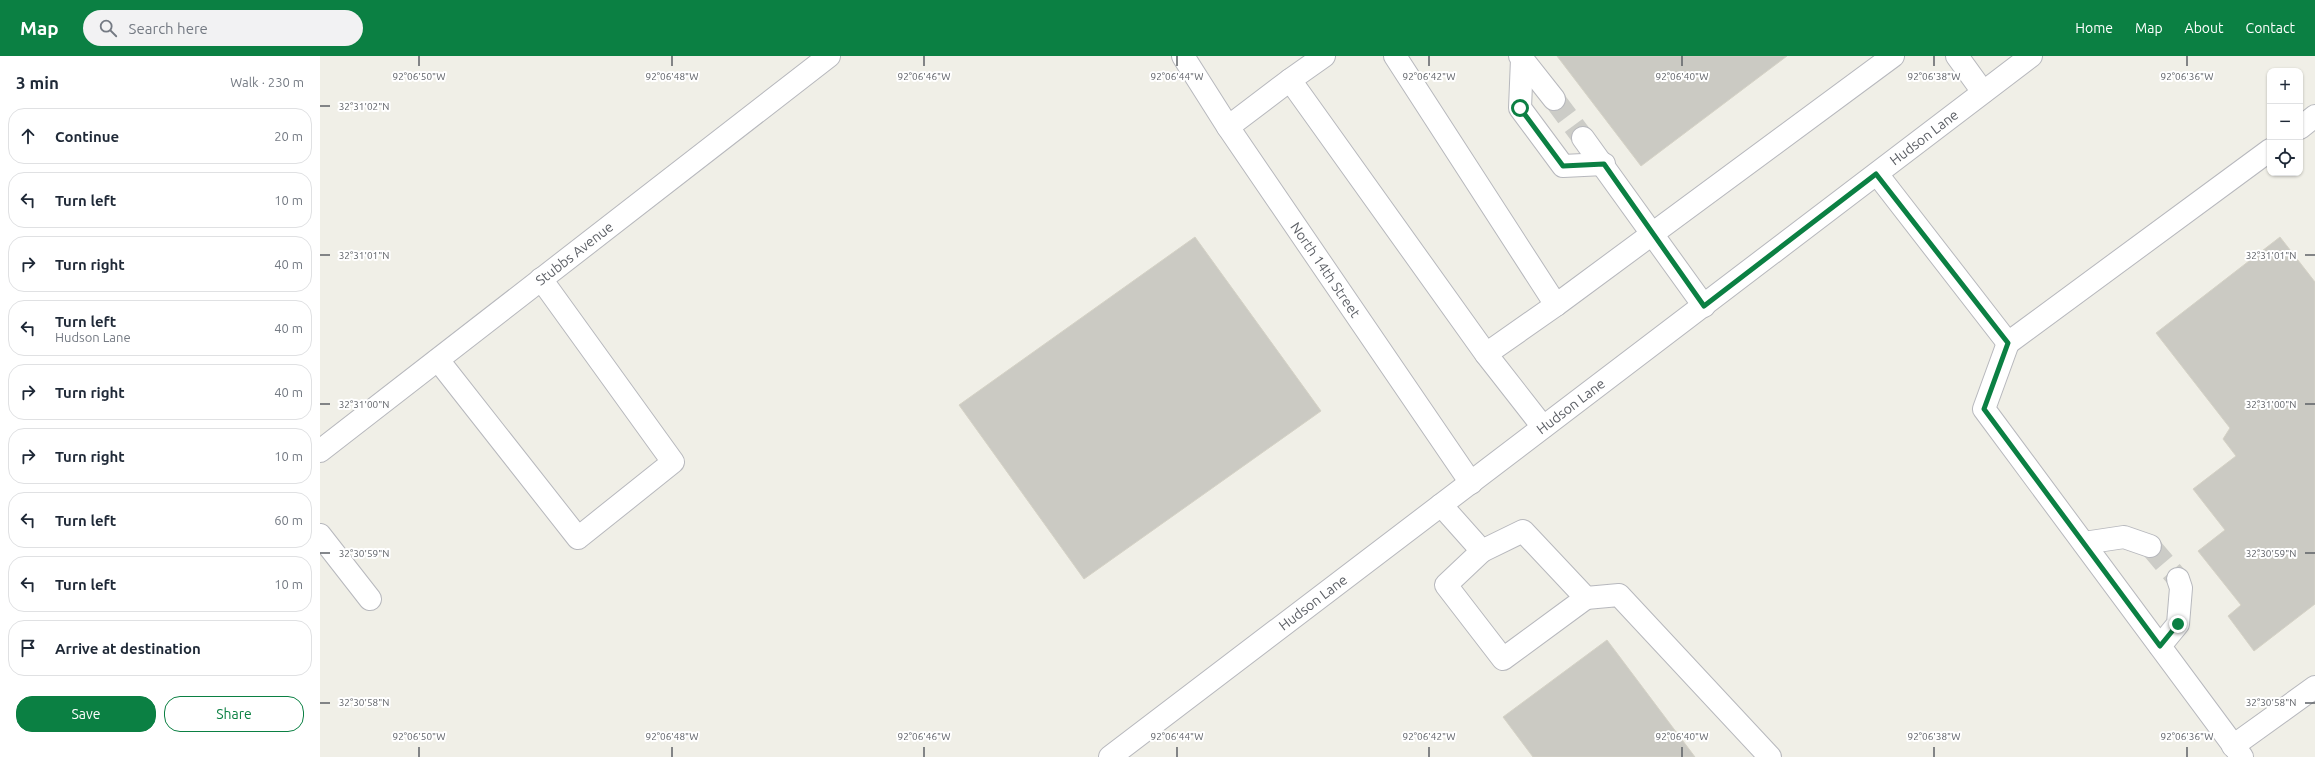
<!DOCTYPE html>
<meta charset="utf-8">
<style>
body{margin:0;font-family:Ubuntu,sans-serif;background:#f2f2f3;color:#1f2937}
.controls{position:absolute;right:12px;top:12px;display:grid;overflow:hidden;border-radius:8px;box-shadow:0 1px 3px #0004}
.controls button{width:36px;height:36px;display:grid;place-items:center;padding:0;border:0;border-bottom:1px solid #e0e1e3;background:#fff;color:#1f2937;font:20px sans-serif}
.stop{position:absolute;width:12px;height:12px;margin:-9px;border:3px solid #0b8043;border-radius:50%;background:#fff}
.stop.end{background:#0b8043;border-color:#fff;box-shadow:0 1px 4px #0008}
.list{margin:0;padding:0;list-style:none}
h2{display:flex;justify-content:space-between;align-items:center;height:52px;margin:0;padding:0 16px;font-size:17px}
h2 small{font-size:13px;font-weight:400;color:#747a83}
.list li{display:grid;grid-template-columns:26px 1fr auto;gap:12px;align-items:center;box-sizing:border-box;height:56px;margin:0 8px 8px;padding:0 8px;border:1px solid #e0e1e3;border-radius:16px}
.list b{display:block;font-size:15px;white-space:nowrap}
.list p{margin:0;font-size:13px;white-space:nowrap;color:#747a83}
.list em{font-size:13px;font-style:normal;color:#747a83}
.actions{display:flex;gap:8px;padding:12px 16px}
.actions a{flex:1;padding:9px 0;border:1px solid #0b8043;border-radius:16px;text-align:center;font-size:14px;color:#0b8043}
.actions .main{background:#0b8043;color:#fff}
.icon{flex:none;width:22px;height:22px;fill:none;stroke:currentColor;stroke-width:2;stroke-linecap:round;stroke-linejoin:round}
.map{position:relative;flex:none;width:1995px;height:701px;overflow:hidden}
header{display:flex;align-items:center;gap:24px;box-sizing:border-box;height:56px;padding:0 20px;background:#0b8043;color:#fff}
header strong{font-size:19px}
nav{display:flex;gap:22px;margin-inline-start:auto;font-size:14px}
.search{width:280px;height:36px;background:#f2f2f3;display:flex;align-items:center;gap:10px;box-sizing:border-box;padding:0 14px;border-radius:22px;color:#747a83;font-size:15px}
main{display:flex}
aside{flex:1;background:#fff}
.map>svg:first-child{display:block}
.building{fill:#cbcac3;stroke:#d5d2c6}
.lines{fill:none;stroke-linecap:round;stroke-linejoin:round}
.minor-tunnel{stroke:#ccccc7;stroke-width:22;stroke-dasharray:22 11;stroke-linecap:butt}
.minor-casing{stroke:#b7b8bd;stroke-width:24}
.minor{stroke:#fff;stroke-width:22}
.route{stroke:#0b8043;stroke-width:5}
.ticks{fill:none;stroke:#5e6167;stroke-width:1.5}
.labels{text-anchor:middle;stroke-width:4;stroke-linejoin:round;paint-order:stroke}
.street-label{font-size:14px;fill:#5e6167;stroke:#fff}
.ticks-label{font-size:10px;text-anchor:middle;fill:#5e6167;stroke:#fff;stroke-width:4;stroke-linejoin:round;paint-order:stroke}
</style>
<header>
<strong>Map</strong>
<div class="search"><svg class="icon" aria-label="search" viewBox="0 0 24 24"><circle cx="10" cy="10" r="6"/><path d="M15 15l6 6"/></svg>Search here</div>
<nav><a>Home</a><a>Map</a><a>About</a><a>Contact</a></nav>
</header>
<main>
<aside>
<h2>3 min<small>Walk · 230 m</small></h2>
<ul class="list">
<li><svg class="icon" aria-label="ahead" viewBox="0 0 24 24"><path d="M12 20V5M6 11l6-6 6 6"/></svg><div><b>Continue</b></div><em>20 m</em></li>
<li><svg class="icon" aria-label="left" viewBox="0 0 24 24"><path d="M17 20v-9H6M10 6l-5 5 5 5"/></svg><div><b>Turn left</b></div><em>10 m</em></li>
<li><svg class="icon" aria-label="right" viewBox="0 0 24 24"><path d="M7 20v-9h11M14 6l5 5-5 5"/></svg><div><b>Turn right</b></div><em>40 m</em></li>
<li><svg class="icon" aria-label="left" viewBox="0 0 24 24"><path d="M17 20v-9H6M10 6l-5 5 5 5"/></svg><div><b>Turn left</b><p>Hudson Lane</p></div><em>40 m</em></li>
<li><svg class="icon" aria-label="right" viewBox="0 0 24 24"><path d="M7 20v-9h11M14 6l5 5-5 5"/></svg><div><b>Turn right</b></div><em>40 m</em></li>
<li><svg class="icon" aria-label="right" viewBox="0 0 24 24"><path d="M7 20v-9h11M14 6l5 5-5 5"/></svg><div><b>Turn right</b></div><em>10 m</em></li>
<li><svg class="icon" aria-label="left" viewBox="0 0 24 24"><path d="M17 20v-9H6M10 6l-5 5 5 5"/></svg><div><b>Turn left</b></div><em>60 m</em></li>
<li><svg class="icon" aria-label="left" viewBox="0 0 24 24"><path d="M17 20v-9H6M10 6l-5 5 5 5"/></svg><div><b>Turn left</b></div><em>10 m</em></li>
<li><svg class="icon" aria-label="arrive" viewBox="0 0 24 24"><path d="M6 21V4h12l-3 4 3 4H6"/></svg><div><b>Arrive at destination</b></div></li>
</ul>
<div class="actions"><a class="main">Save</a><a>Share</a></div>
</aside>
<div class="map">
<svg width="1995" height="701" viewBox="0 0 1995 701">
<rect width="100%" height="100%" fill="#f0efe7"/>
<g class="building">
<path d="M1237 0H1467L1321 110Z"/>
<path d="M875 181 1001 355 764 523 639 349Z"/>
<path d="M1960 181 1995 226V548L1934 595 1908 560 1921 549 1878 495 1905 474 1873 433 1916 400 1903 383 1910 372 1836 277Z"/>
<path d="M1287 584 1375 701H1213L1183 661Z"/>
</g>
<g class="lines">
<g class="minor-tunnel">
<path d="M1234 43 1263 82"/>
<path d="M1830 490 1858 523"/>
</g>
<defs>
<g id="minor">
<path id="s1" d="M863 0 908 71 1151 427"/>
<path d="M1075 0 1236 249"/>
<path d="M1200 0 1234 43"/>
<path d="M1637 0 1663 36"/>
<path d="M1202 3 1200 52 1243 110 1284 108"/>
<path d="M970 24 1004 0"/>
<path d="M908 71 970 24 1166 298 1223 371"/>
<path d="M1980 72 1995 60"/>
<path d="M1263 82 1384 250"/>
<path d="M1557 118 1688 287 1950 94"/>
<path d="M1688 287 1664 353 1922 701"/>
<path d="M1166 298 1236 249 1573 0"/>
<path d="M118 304 258 482 353 406 221 223"/>
<path id="s2" d="M0 395 509 0"/>
<path d="M1121 449 1162 495 1203 475 1266 542 1299 539 1450 701"/>
<path d="M0 479 50 543"/>
<path d="M1764 487 1804 481 1830 490"/>
<path d="M1162 495 1126 529 1183 603 1266 542"/>
<path d="M1840 590 1858 568 1861 532 1858 523"/>
<path d="M1913 690 1995 631"/>
<path id="s3" d="M790 701 1711 0"/>
</g>
</defs>
<use href="#minor" class="minor-casing"/>
<use href="#minor" class="minor"/>
</g>
<g class="lines">
<path class="route" d="M1200 52 1243 110 1284 108 1384 250 1556 118 1688 287 1664 353 1840 590 1858 568"/>
</g>
<path class="ticks" d="M99 0V10M352 0V10M604 0V10M857 0V10M1109 0V10M1362 0V10M1614 0V10M1867 0V10M0 50H10M0 199H10M1985 199H1995M0 348H10M1985 348H1995M0 497H10M1985 497H1995M0 647H10M1985 647H1995M99 691V701M352 691V701M604 691V701M857 691V701M1109 691V701M1362 691V701M1614 691V701M1867 691V701"/>
<g class="labels">
<g class="street-label">
<text dy="5" stroke="none"><textPath href="#s3" startOffset="1023">Hudson Lane</textPath></text>
<text dy="5" stroke="none"><textPath href="#s2" startOffset="322">Stubbs Avenue</textPath></text>
<text dy="5" stroke="none"><textPath href="#s1" startOffset="257">North 14th Street</textPath></text>
<text dy="5" stroke="none"><textPath href="#s3" startOffset="579">Hudson Lane</textPath></text>
<text dy="5" stroke="none"><textPath href="#s3" startOffset="255">Hudson Lane</textPath></text>
</g>
</g>
<g class="ticks-label">
<text x="99" y="24">92°06'50"W</text>
<text x="352" y="24">92°06'48"W</text>
<text x="604" y="24">92°06'46"W</text>
<text x="857" y="24">92°06'44"W</text>
<text x="1109" y="24">92°06'42"W</text>
<text x="1362" y="24">92°06'40"W</text>
<text x="1614" y="24">92°06'38"W</text>
<text x="1867" y="24">92°06'36"W</text>
<text x="44" y="54">32°31'02"N</text>
<text x="44" y="203">32°31'01"N</text>
<text x="1951" y="203">32°31'01"N</text>
<text x="44" y="352">32°31'00"N</text>
<text x="1951" y="352">32°31'00"N</text>
<text x="44" y="501">32°30'59"N</text>
<text x="1951" y="501">32°30'59"N</text>
<text x="44" y="650">32°30'58"N</text>
<text x="1951" y="650">32°30'58"N</text>
<text x="99" y="684">92°06'50"W</text>
<text x="352" y="684">92°06'48"W</text>
<text x="604" y="684">92°06'46"W</text>
<text x="857" y="684">92°06'44"W</text>
<text x="1109" y="684">92°06'42"W</text>
<text x="1362" y="684">92°06'40"W</text>
<text x="1614" y="684">92°06'38"W</text>
<text x="1867" y="684">92°06'36"W</text>
</g>
</svg>
<div class="controls">
<button>+</button>
<button>−</button>
<button><svg class="icon" aria-label="locate" viewBox="0 0 24 24"><circle cx="12" cy="12" r="6"/><path d="M12 2v4M12 18v4M2 12h4M18 12h4"/></svg></button>
</div>
<div class="stop" style="left:1200px;top:52px"></div>
<div class="stop end" style="left:1858px;top:568px"></div>
</div>
</main>
